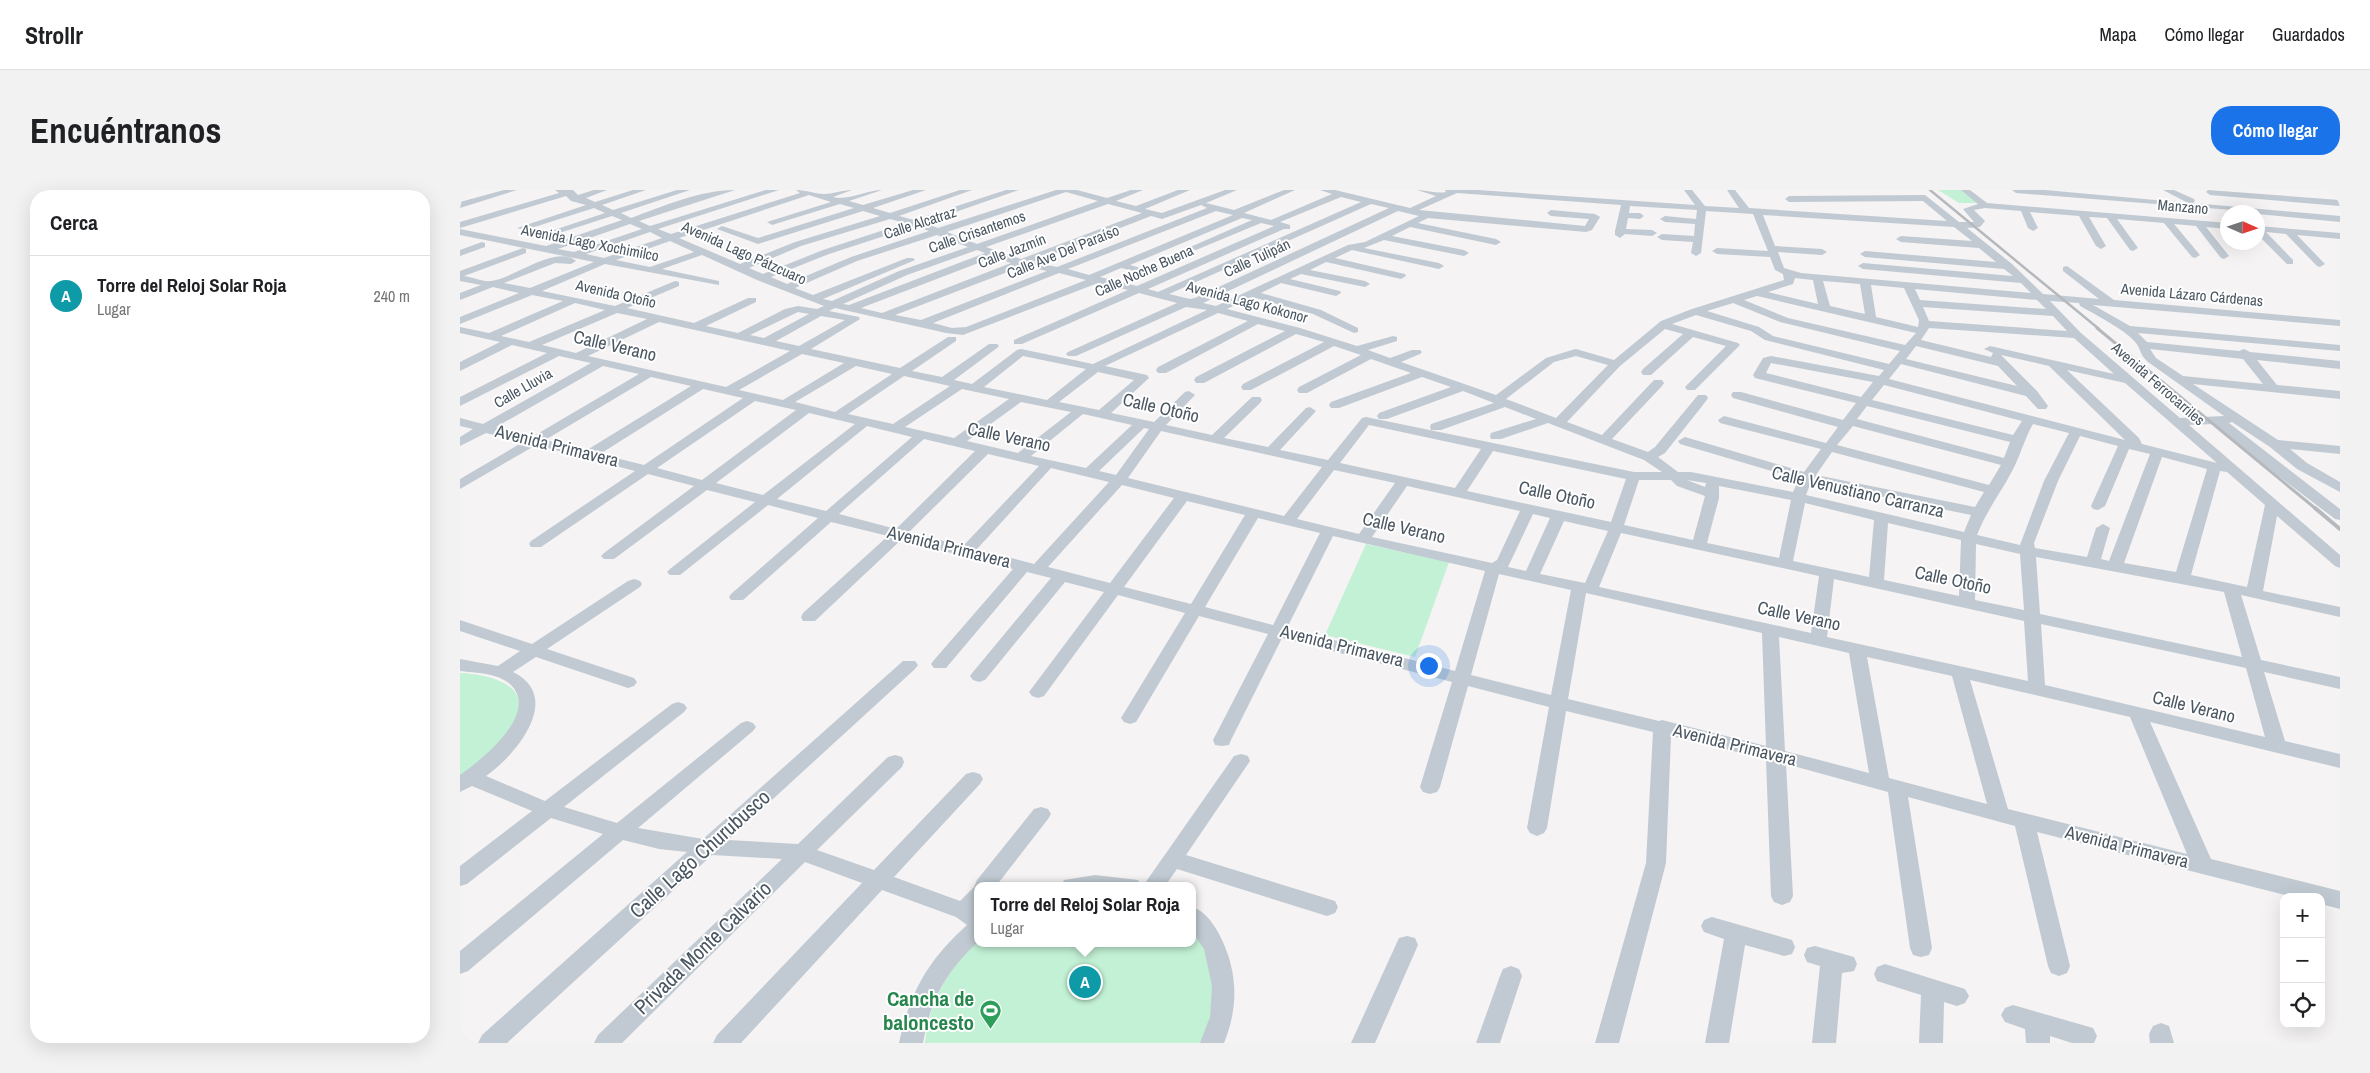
<!DOCTYPE html>
<html lang="es">
<meta charset="utf-8">
<style>
body{margin:0;font-family:"Archivo Narrow",sans-serif;background:#f2f2f2;color:#202124}
.controls{position:absolute;right:15px;bottom:15px;display:grid;overflow:hidden;border-radius:10px;box-shadow:0 5px 20px #0002}
.controls button{width:45px;height:45px;display:grid;place-items:center;padding:0;border:0;border-bottom:1px solid #e0e0e0;background:#fff;color:#202124;font:25px sans-serif}
.compass{position:absolute;left:1760px;top:15px;width:45px;height:45px;border-radius:50%;background:#fff;box-shadow:0 5px 20px #0002;rotate:93deg}
.you{position:absolute;left:968px;top:475px;width:18px;height:18px;margin:-12px;border:4px solid #fff;border-radius:50%;background:#1a73e8;box-shadow:0 0 0 8px #1a73e833}
.badge{display:grid;place-items:center;width:32px;height:32px;border-radius:50%;background:#1a73e8;color:#fff;font-size:16px;font-weight:700}
.pin{position:absolute;translate:-50% -50%;border:2px solid #fff;box-shadow:0 1px 5px #0006}
.popup{position:absolute;left:514px;top:692px;width:222px;height:65px;box-sizing:border-box;display:grid;place-content:center;border-radius:10px;background:#fff;filter:drop-shadow(0 1px 4px #0005);font-size:16px;white-space:nowrap;color:#757577}
.popup b{font-size:19px;color:#202124}
.popup::after{content:'';position:absolute;left:50%;top:100%;margin-left:-10px;border:10px solid transparent;border-top-color:#fff}
.list{margin:0;padding:0;list-style:none}
h2{display:flex;justify-content:space-between;align-items:center;height:65px;margin:0;padding:0 20px;font-size:21px}
h2 small{font-size:16px;font-weight:400;color:#757577}
.list li{display:grid;grid-template-columns:32px 1fr auto;gap:15px;align-items:center;box-sizing:border-box;height:80px;padding:0 20px;border-top:1px solid #e0e0e0}
.list b{display:block;font-size:19px;white-space:nowrap}
.list p{margin:0;font-size:16px;white-space:nowrap;color:#757577}
.list em{font-size:16px;font-style:normal;color:#757577}
.icon{flex:none;width:28px;height:28px;fill:none;stroke:currentColor;stroke-width:2;stroke-linecap:round;stroke-linejoin:round}
.map{position:relative;flex:none;width:1880px;height:853px;overflow:hidden;border-radius:20px}
header{display:flex;align-items:center;gap:30px;box-sizing:border-box;height:70px;padding:0 25px;background:#fff;border-bottom:1px solid #e0e0e0}
header strong{font-size:24px}
nav{display:flex;gap:28px;margin-inline-start:auto;font-size:18px}
.intro{display:flex;align-items:center;justify-content:space-between;box-sizing:border-box;height:120px;padding:0 30px}
h1{margin:0;font-size:35px}
.button{padding:12px 22px;border-radius:20px;background:#1a73e8;color:#fff;font-size:18px;font-weight:700}
main{display:flex;gap:30px;padding:0 30px}
aside{flex:1;background:#fff;border-radius:20px;box-shadow:0 5px 20px #0002}
.map>svg:first-child{display:block}
.green{fill:#c3f1d5}
.lines{fill:none;stroke-linecap:round;stroke-linejoin:round}
.minor{fill:#c1cad2;fill-rule:evenodd}
.rail-far2{stroke:#b5b8bd;stroke-width:2.5}
.rail-far1{stroke:#b5b8bd;stroke-width:3}
.rail{stroke:#b5b8bd;stroke-width:4}
.labels{text-anchor:middle;stroke-width:4;stroke-linejoin:round;paint-order:stroke}
.far-street-label{font-size:15px;fill:#4a5661;stroke:#fff}
.street-label{font-size:18px;fill:#4a5661;stroke:#fff}
.near-street-label{font-size:21px;fill:#4a5661;stroke:#fff}
.near-leisure-label{font-size:21px;font-weight:bold;fill:#27864d;stroke:#fff;text-anchor:end}
</style>
<header>
<strong>Strollr</strong>
<nav><a>Mapa</a><a>Cómo llegar</a><a>Guardados</a></nav>
</header>
<div class="intro"><h1>Encuéntranos</h1><a class="button">Cómo llegar</a></div>
<main>
<aside>
<h2>Cerca<small></small></h2>
<ul class="list">
<li><span class="badge" style="background:#0f9aa8">A</span><div><b>Torre del Reloj Solar Roja</b><p>Lugar</p></div><em>240 m</em></li>
</ul>
</aside>
<div class="map">
<svg width="1880" height="853" viewBox="0 0 1880 853">
<rect width="100%" height="100%" fill="#f5f3f3"/>
<g class="green">
<path d="M1478 0H1503L1520 13H1499Z"/>
<path d="M906 354 989 372 955 467 865 445Z"/>
<path d="M0 483C24 484 70 492 57 527 55 532 54 538 51 542 37 559 16 575 0 591Z"/>
<path d="M733 732 757 776 747 853H465C470 808 487 783 517 750L518 753H732Z"/>
</g>
<g class="lines">
<g class="minor">
<path d="M44 0H57L0 18V12Z"/>
<path d="M95 0H113L118 5 134 0H147L126 8 135 12 173 0H186L142 15 153 20 217 0H230L161 23 171 28C204 16 240 0 275 0L179 31 190 36 306 0H319L198 39 211 44 340 3 336 0C346 0 356 4 364 4 373 4 382 0 392 0L373 7C387 11 407 0 422 0L389 11 403 15 453 0H466L413 18 430 23 500 0H512L439 26 454 30 546 0H559L464 33 478 38 596 0H617L647 8 671 0H683L656 11 676 16 718 0H730L685 19 702 23 765 0H777L746 13 774 20 824 0H835L784 23 811 30 872 4 860 0H875L950 18 976 6 957 0C966 0 978 4 986 2L985 0H1018L1235 15 1224 0H1232L1245 16 1279 18 1267 0H1275L1289 18 1487 31 1463 11 1329 12 1325 9 1329 6 1465 5 1499 32H1514L1503 19 1518 14 1501 0H1510L1527 13 1768 33V39L1746 37 1769 66 1764 69 1761 68 1736 36 1714 34 1740 65 1735 68 1732 67 1704 33 1657 29 1678 58 1673 61 1670 60 1647 28 1629 27 1646 56 1641 59 1636 56 1619 26 1570 22 1578 38 1573 41 1568 38 1561 21 1525 18 1514 20 1525 31 1520 37 1507 38 1552 74 1583 104 1639 109 1603 81V77L1607 76 1654 110 1880 130V136L1633 115 1670 136 1880 155V161L1678 143 1687 152 1779 161 1784 159 1790 162 1880 171V179L1797 170 1817 195 1880 201V209L1733 194 1818 250 1880 256V264L1830 259 1847 273 1880 292V302L1837 279 1810 257 1772 232 1769 233 1880 319V330L1875 329 1813 282 1754 234 1729 235 1880 365V378L1875 376 1817 326 1803 401 1880 417V427L1781 405 1801 470 1880 487V499L1804 482 1825 551 1880 564V578L1690 532 1751 669 1880 701V719L1861 714V707H1833L1577 642 1610 776 1607 783 1599 786 1591 783 1588 776 1555 636 1448 607 1472 758 1469 765 1461 767 1453 765 1450 758 1428 602 1326 574 1333 706 1330 712 1322 715 1314 712 1311 706 1306 569 1211 546 1206 673 1159 853H1135L1186 673 1193 542 1106 521 1087 638 1084 643 1077 646 1070 643 1067 638 1089 517 1008 496 980 597 977 602 970 604 963 602 960 597 992 492 822 448 771 550 769 555 762 556 755 555 753 550 808 444 739 426 676 532 670 534 664 532 661 528 725 423 658 405 584 506 578 508 572 506 569 502 644 402 605 392 525 490 519 492 513 490 510 486 513 482 591 388 567 382 486 478H474L471 474 474 470 553 379 441 350 355 431H343L341 427 343 423 428 346 371 332 283 410H271L269 407 271 404 358 328 308 315 220 385H210L207 382 210 379 295 312 247 300 154 369H144L141 366 144 363 234 296 188 284 81 357H71L69 354 71 351 175 281 76 255 0 299V289L63 252 26 243 0 256V247L13 239 0 236V228L23 234 131 173 99 166 0 216V207L87 163 52 155 0 181V172L40 152 0 143V137L29 143 103 111 72 105 0 134V127L59 103 33 97 0 110V103L21 95 0 91V81L63 58 66 59V63L4 86C12 87 23 92 31 91 53 89 96 54 116 71L111 74 95 73 44 93 70 98 134 72 0 45V39L86 56 162 30 152 26 90 46 82 44 145 23 134 18 65 40 57 38 126 15 111 11 106 6 0 38V32L99 3ZM606 2 638 11 517 54 487 42ZM997 3 1161 15 1155 41V45L1160 48 1165 44 1192 46 1197 43 1192 40 1166 39 1168 28 1180 29 1184 26 1180 23H1169L1170 16 1237 20 1236 29 1205 26 1200 29 1205 32 1235 34 1234 46 1202 44 1197 47 1202 50 1233 52 1231 63 1236 66 1241 63 1246 21 1293 24 1308 61 1257 58 1252 61 1257 64 1310 67 1315 80 1323 84 1324 90 1232 119 1201 131 1154 170 1116 159 1112 160 1086 168 1036 205 941 172 960 164 962 162 960 160H952L930 168 908 160 937 151V147L933 146 897 156 840 138 767 119 792 107 853 124 894 143 898 142V138L861 120 801 103 821 93 876 106 881 103 880 101 830 89 841 84 905 97 910 94 905 91 850 80 866 72 941 89 946 86 945 84 875 68 892 60 979 79 984 76 979 73 904 58 924 50 1004 66 1009 63 1004 60 932 46 950 37 1036 55 1041 52 1036 49 958 33 968 28 1126 42 1132 40 1140 27 1135 24 1091 20 1087 23 1091 26 1129 29 1125 36 959 20ZM349 5 371 12 307 32 312 35 380 14 394 18 298 48 262 36 257 39 298 54 403 21 420 26 335 52 280 74 219 48ZM881 7 901 12 698 102 688 99 824 39H830V35L820 32ZM648 14 682 23 561 69 526 57ZM911 14 929 18 735 108 730 109 709 104ZM741 15 747 18 597 77 573 72 691 26 702 29ZM756 21 773 25 629 85 608 79ZM938 21 959 26 905 52 888 55 756 116 743 113ZM1303 25 1494 37 1512 51 1441 46 1436 49 1441 52 1519 58 1536 72 1405 61 1400 64 1405 67 1544 79 1553 86 1403 73 1398 76 1403 79 1561 93 1571 103 1341 83 1324 78 1318 62 1362 65 1367 62 1362 59 1315 56ZM782 28 792 30 728 58 736 60 801 33 814 36 677 96 640 87 661 78 688 84V80L670 75ZM430 29 445 33 363 60 303 84 289 78 341 56ZM170 34 182 39 114 62 98 59ZM455 36 469 41 391 67 327 94 311 87 369 64ZM190 42 202 48 144 68 126 64ZM477 45 508 57 439 81 372 111 363 109 455 70 453 68H447L353 105 335 98 397 71ZM210 51 234 62 190 77 156 70ZM517 60 525 63 389 115 383 114 447 85ZM242 65 297 90 364 116 357 119 338 116 325 119 278 143 246 136 296 112V108H288L234 133 167 118 219 96V92L215 91 155 116 82 101 145 74 259 95V91L202 79ZM534 67 551 73 422 123 401 118ZM563 76 587 81 461 130 435 125ZM599 83 626 90 506 137 492 138 473 133ZM1335 88 1353 90 1358 114 1308 102 1333 94ZM1363 91 1400 94 1405 124 1370 116ZM638 93 668 100 554 150V154H562L679 103 717 113 608 162 606 164 608 166H616L726 117 747 120 633 174 561 159 557 160 512 194 494 190 537 158 539 156 537 154H529L482 187 452 181 496 151V147H488L440 178 351 159 400 129 399 127 369 121 375 118 486 143 503 145ZM1411 95 1444 98 1459 130 1458 137 1416 127ZM1455 99 1577 110 1586 119 1460 110ZM1297 106 1456 143 1445 155 1328 128 1284 110ZM1590 111 1619 113 1620 116C1634 124 1672 143 1678 156 1682 164 1681 165 1688 172L1764 226 1720 228 1621 143ZM115 113 145 120 69 152 41 146ZM1273 113 1320 132 1440 161 1429 174 1313 146 1299 137 1247 121ZM1463 117 1593 126 1607 141 1469 131ZM338 122 349 124 304 148 290 145ZM157 123 187 129 116 163 82 155ZM758 123 788 131 698 177 696 180 698 183H706L798 134 825 141 736 187 734 190 736 193H744L836 144 864 152 783 194 781 197 783 200H791L874 156 901 165 839 197 837 200 839 203H847L911 169 951 183 871 212 869 215 871 218H879L962 187 991 197 919 223 917 226 919 229H927L1003 201 1034 213 971 234 970 237 971 240H981L1045 217 1076 229 1031 243 1030 246 1031 249H1041L1088 233 1184 270 1202 282H1174L906 227 902 228 868 270 820 260 856 221 850 217 846 218 808 257 764 248 800 213 802 210 800 207H792L752 245 706 235 735 205 729 201 725 202 694 232 651 223 689 188 687 185 645 176ZM1236 125 1291 141 1305 150 1424 180 1419 186 1311 166 1303 168 1293 185 1295 188 1396 213 1383 230 1281 202H1273L1271 205 1273 208 1378 237 1366 253 1264 226 1258 230 1260 233 1361 259 1344 282 1225 247 1218 251 1220 254 1339 289 1333 302 1231 282H1218L1198 267 1205 263 1246 211 1248 208 1246 205H1238L1195 257 1188 262 1152 249 1202 196 1204 193 1202 190H1194L1142 245 1107 232 1160 176 1205 139 1223 144 1183 179 1181 182 1183 185H1191L1233 147 1266 156 1225 197 1227 200H1235L1280 155 1278 153 1212 134ZM361 126 385 130 339 156 316 151ZM199 132 330 161 266 197 128 166ZM1469 138 1614 148 1654 184 1530 156 1524 159 1533 163 1531 167 1461 150ZM1456 156 1538 176 1557 196 1446 169ZM1690 159 1783 169 1803 194 1723 186 1696 168ZM342 164 384 173 323 210 279 200ZM1541 165 1589 176 1665 250 1429 189 1441 174 1566 206 1578 219H1586L1588 216 1577 201ZM563 166 626 179 587 210 524 197ZM1116 166 1148 175 1096 228 1046 209 1094 172ZM1311 173 1413 192 1401 207 1306 183ZM143 176 179 184 72 247 36 237ZM396 176 432 184 375 222 335 212ZM1607 180 1665 193 1757 273 1682 254 1679 248ZM638 182 674 190 639 220 599 212ZM444 186 490 196 433 234 388 224ZM191 187 231 196 127 260 85 250ZM1424 195 1562 231 1553 245 1412 210ZM243 199 283 208 184 275 140 264ZM502 199 549 209 494 248 445 237ZM295 211 336 220 242 290 197 278ZM561 212 611 222 558 263 507 251ZM1407 216 1550 252 1544 268 1397 229ZM349 223 395 234 303 305 256 293ZM623 224 672 235 626 278 571 266ZM1573 234 1609 243 1584 291 1560 355 1517 345C1528 317 1544 299 1556 273 1562 260 1566 246 1573 234ZM909 235 1021 259 995 298 880 273ZM407 236 452 247 366 321 317 309ZM1393 236 1541 275 1529 295 1377 255ZM684 238 689 239 656 285 639 281ZM701 241 862 277 824 326 668 288ZM1620 246 1658 256 1631 316 1633 319 1638 320 1645 316 1669 259 1690 264 1649 371 1641 369 1650 338 1643 334 1636 338 1627 367 1575 358 1574 353 1598 291ZM464 249 515 261 436 339 379 324ZM1033 261 1166 289 1151 332 1007 301ZM1372 262 1524 302 1515 317 1356 285ZM528 264 579 276 503 356 449 342ZM1702 267 1747 279 1716 382 1664 373ZM591 278 649 292 574 374 517 359ZM874 280 935 293 899 344 837 329ZM1760 281 1767 282 1805 315 1787 397 1731 385ZM1179 290H1211L1217 296 1245 306 1233 350 1164 335ZM1227 290 1246 293 1245 297ZM1351 292 1511 325 1504 342 1346 305ZM662 295 714 308 650 393 588 377ZM947 296 1060 321 1037 370 1032 373 912 347ZM1259 296 1331 310 1319 368 1247 353 1259 308ZM727 311 785 325 731 414 664 397ZM1345 313 1414 330 1409 387 1333 371ZM1073 324 1090 328 1066 381 1048 377ZM798 328 860 343 813 435 745 417ZM1104 331 1148 341 1125 393 1080 384ZM1428 333 1501 350 1499 406 1424 390ZM1161 343 1359 386 1351 443 1139 397ZM873 346 1025 381 995 481 827 438ZM1516 354 1560 364 1564 420 1515 410ZM1576 367 1764 402 1782 467 1580 424ZM1039 384 1111 400 1091 505 1011 485ZM1374 389 1564 431 1568 491 1367 447ZM1126 403 1302 443 1306 556 1202 530 1199 531 1108 509ZM1581 434 1786 478 1805 547 1585 495ZM1319 447 1389 463 1409 583 1325 561ZM1407 467 1492 486 1527 614 1429 588ZM1510 490 1670 527 1727 664 1548 619Z"/>
<path d="M1552 0H1585L1728 13 1703 0H1714L1734 9 1735 11 1733 13 1880 26V32L1798 24V22L1556 3Z"/>
<path d="M1748 0 1880 10V16L1750 5 1746 2Z"/>
<path d="M1798 36 1880 43V49L1837 45 1863 72 1865 74 1860 77 1857 76 1826 44 1806 42 1833 70V74H1827L1798 45Z"/>
<path d="M22 52 25 53V57L0 66V60Z"/>
<path d="M174 389 180 391 182 394 180 397 87 459 174 488 177 492 174 496 168 498 162 496 76 467 53 482C104 507 56 565 26 586L85 611 212 514 218 512 224 514 227 518 224 522 104 617 157 633 281 533 287 531 293 533 296 537 293 541 178 638 243 649 443 471H455L458 475 455 479 268 650 338 654 428 567 435 565 442 567 444 572 442 577 357 660 414 680 506 584 513 582 520 584 523 589 520 594 434 687 500 711 514 697 517 690 574 619 581 617 588 619 591 624 588 629 536 696H518V752C485 783 471 809 463 853H439C450 802 468 770 507 735L496 727 422 700 281 853H253L257 845 402 693 345 672 162 853H134L138 845 322 669 252 665 47 853H18L22 845 227 662 199 659 163 650 8 781 0 784V761L143 644 91 628 7 694 0 696V676L72 621 12 596 0 602V585C20 571 80 524 51 495 39 483 16 483 0 481V469L38 476 60 461 0 441V430L72 454 168 391Z"/>
<path d="M781 564 788 566 790 571 726 665 875 711 878 717 875 723 867 726 717 679 705 696H683L774 566Z"/>
<path d="M635 685 678 690 681 696H601L604 690Z"/>
<path d="M732 717C745 721 753 733 759 744 778 780 779 816 764 853H740L750 827 752 796 744 759 732 741Z"/>
<path d="M1252 727 1332 750 1335 757 1332 764 1324 766 1285 755 1269 853H1245L1264 749 1244 742 1241 736 1244 730Z"/>
<path d="M947 746 955 748 958 755 915 853H891L939 748Z"/>
<path d="M1355 756 1394 767 1397 774 1394 781 1382 783 1376 853H1352L1360 776 1347 772 1344 765 1347 758Z"/>
<path d="M1425 774 1505 799 1509 806 1505 813 1497 816 1484 812 1483 853H1459L1461 805 1417 791 1414 784 1417 777Z"/>
<path d="M1051 776 1059 779 1062 786 1040 853H1016L1040 786 1043 779Z"/>
<path d="M1553 815 1633 838 1637 846 1634 853H1612L1590 846V853H1566L1565 839 1545 832 1541 825 1545 818Z"/>
<path d="M1701 833 1709 836 1714 853H1690L1689 844 1693 836Z"/>
</g>
<path class="rail-far2" d="M1470 0 1639 139"/>
<path class="rail-far1" d="M1637 138 1856 319"/>
<path class="rail" d="M1855 318 1880 339"/>
</g>
<defs>
<symbol id="stadium-pin" viewBox="-11 -11 22 30"><path d="M0 17L-7.5 6A9.5 9.5 0 1 1 7.5 6Z" fill="#2e9e5b" stroke="#fff"/><path d="M0-5a6.5 5 0 1 0 0 10a6.5 5 0 1 0 0-10ZM-3.5-1.8h7v3.6h-7Z" fill="#fff"/></symbol>
</defs>
<g fill-rule="evenodd">
<use href="#stadium-pin" x="518" y="808" width="25" height="34"/>
</g>
<g class="labels">
<g class="far-street-label">
<text transform="translate(1723 17) rotate(5)" y="5">Manzano</text>
<text transform="translate(460 33) rotate(-18)" y="5">Calle Alcatraz</text>
<text transform="translate(517 42) rotate(-19)" y="5">Calle Crisantemos</text>
<text transform="translate(130 53) rotate(11)" y="5">Avenida Lago Xochimilco</text>
<text transform="translate(552 61) rotate(-21)" y="5">Calle Jazmín</text>
<text transform="translate(603 62) rotate(-22)" y="5">Calle Ave Del Paraíso</text>
<text transform="translate(284 63) rotate(24)" y="5">Avenida Lago Pátzcuaro</text>
<text transform="translate(797 68) rotate(-25)" y="5">Calle Tulipán</text>
<text transform="translate(684 81) rotate(-24)" y="5">Calle Noche Buena</text>
<text transform="translate(156 104) rotate(13)" y="5">Avenida Otoño</text>
<text transform="translate(1732 105) rotate(5)" y="5">Avenida Lázaro Cárdenas</text>
<text transform="translate(787 112) rotate(15)" y="5">Avenida Lago Kokonor</text>
<text transform="translate(1698 194) rotate(41)" y="5">Avenida Ferrocarriles</text>
<text transform="translate(63 198) rotate(-30)" y="5">Calle Lluvia</text>
</g>
<g class="street-label">
<text transform="translate(155 156) rotate(13)" y="6">Calle Verano</text>
<text transform="translate(701 218) rotate(13)" y="6">Calle Otoño</text>
<text transform="translate(549 247) rotate(12)" y="6">Calle Verano</text>
<text transform="translate(97 256) rotate(14)" y="6">Avenida Primavera</text>
<text transform="translate(1398 302) rotate(13)" y="6">Calle Venustiano Carranza</text>
<text transform="translate(1097 305) rotate(12)" y="6">Calle Otoño</text>
<text transform="translate(944 338) rotate(13)" y="6">Calle Verano</text>
<text transform="translate(489 357) rotate(14)" y="6">Avenida Primavera</text>
<text transform="translate(1493 390) rotate(12)" y="6">Calle Otoño</text>
<text transform="translate(1339 426) rotate(12)" y="6">Calle Verano</text>
<text transform="translate(882 456) rotate(14)" y="6">Avenida Primavera</text>
<text transform="translate(1734 517) rotate(14)" y="6">Calle Verano</text>
<text transform="translate(1275 555) rotate(14)" y="6">Avenida Primavera</text>
<text transform="translate(1667 657) rotate(14)" y="6">Avenida Primavera</text>
</g>
<g class="near-street-label">
<text transform="translate(240 664) rotate(-42)" y="7">Calle Lago Churubusco</text>
<text transform="translate(243 758) rotate(-44)" y="7">Privada Monte Calvario</text>
</g>
<g class="near-leisure-label">
<text x="514" y="816">Cancha de<tspan x="514" dy="24">baloncesto</tspan></text>
</g>
</g>
</svg>
<div class="controls">
<button>+</button>
<button>−</button>
<button><svg class="icon" aria-label="locate" viewBox="0 0 24 24"><circle cx="12" cy="12" r="6"/><path d="M12 2v4M12 18v4M2 12h4M18 12h4"/></svg></button>
</div>
<svg class="compass" viewBox="-18 -18 36 36"><path d="M0-13l5 13h-10z" fill="#e53935"/><path d="M0 13l5-13h-10z" fill="#757577"/></svg>
<div class="you"></div>
<div class="pin badge" style="left:625px;top:792px;background:#0f9aa8">A</div>
<div class="popup"><b>Torre del Reloj Solar Roja</b>Lugar</div>
</div>
</main>
